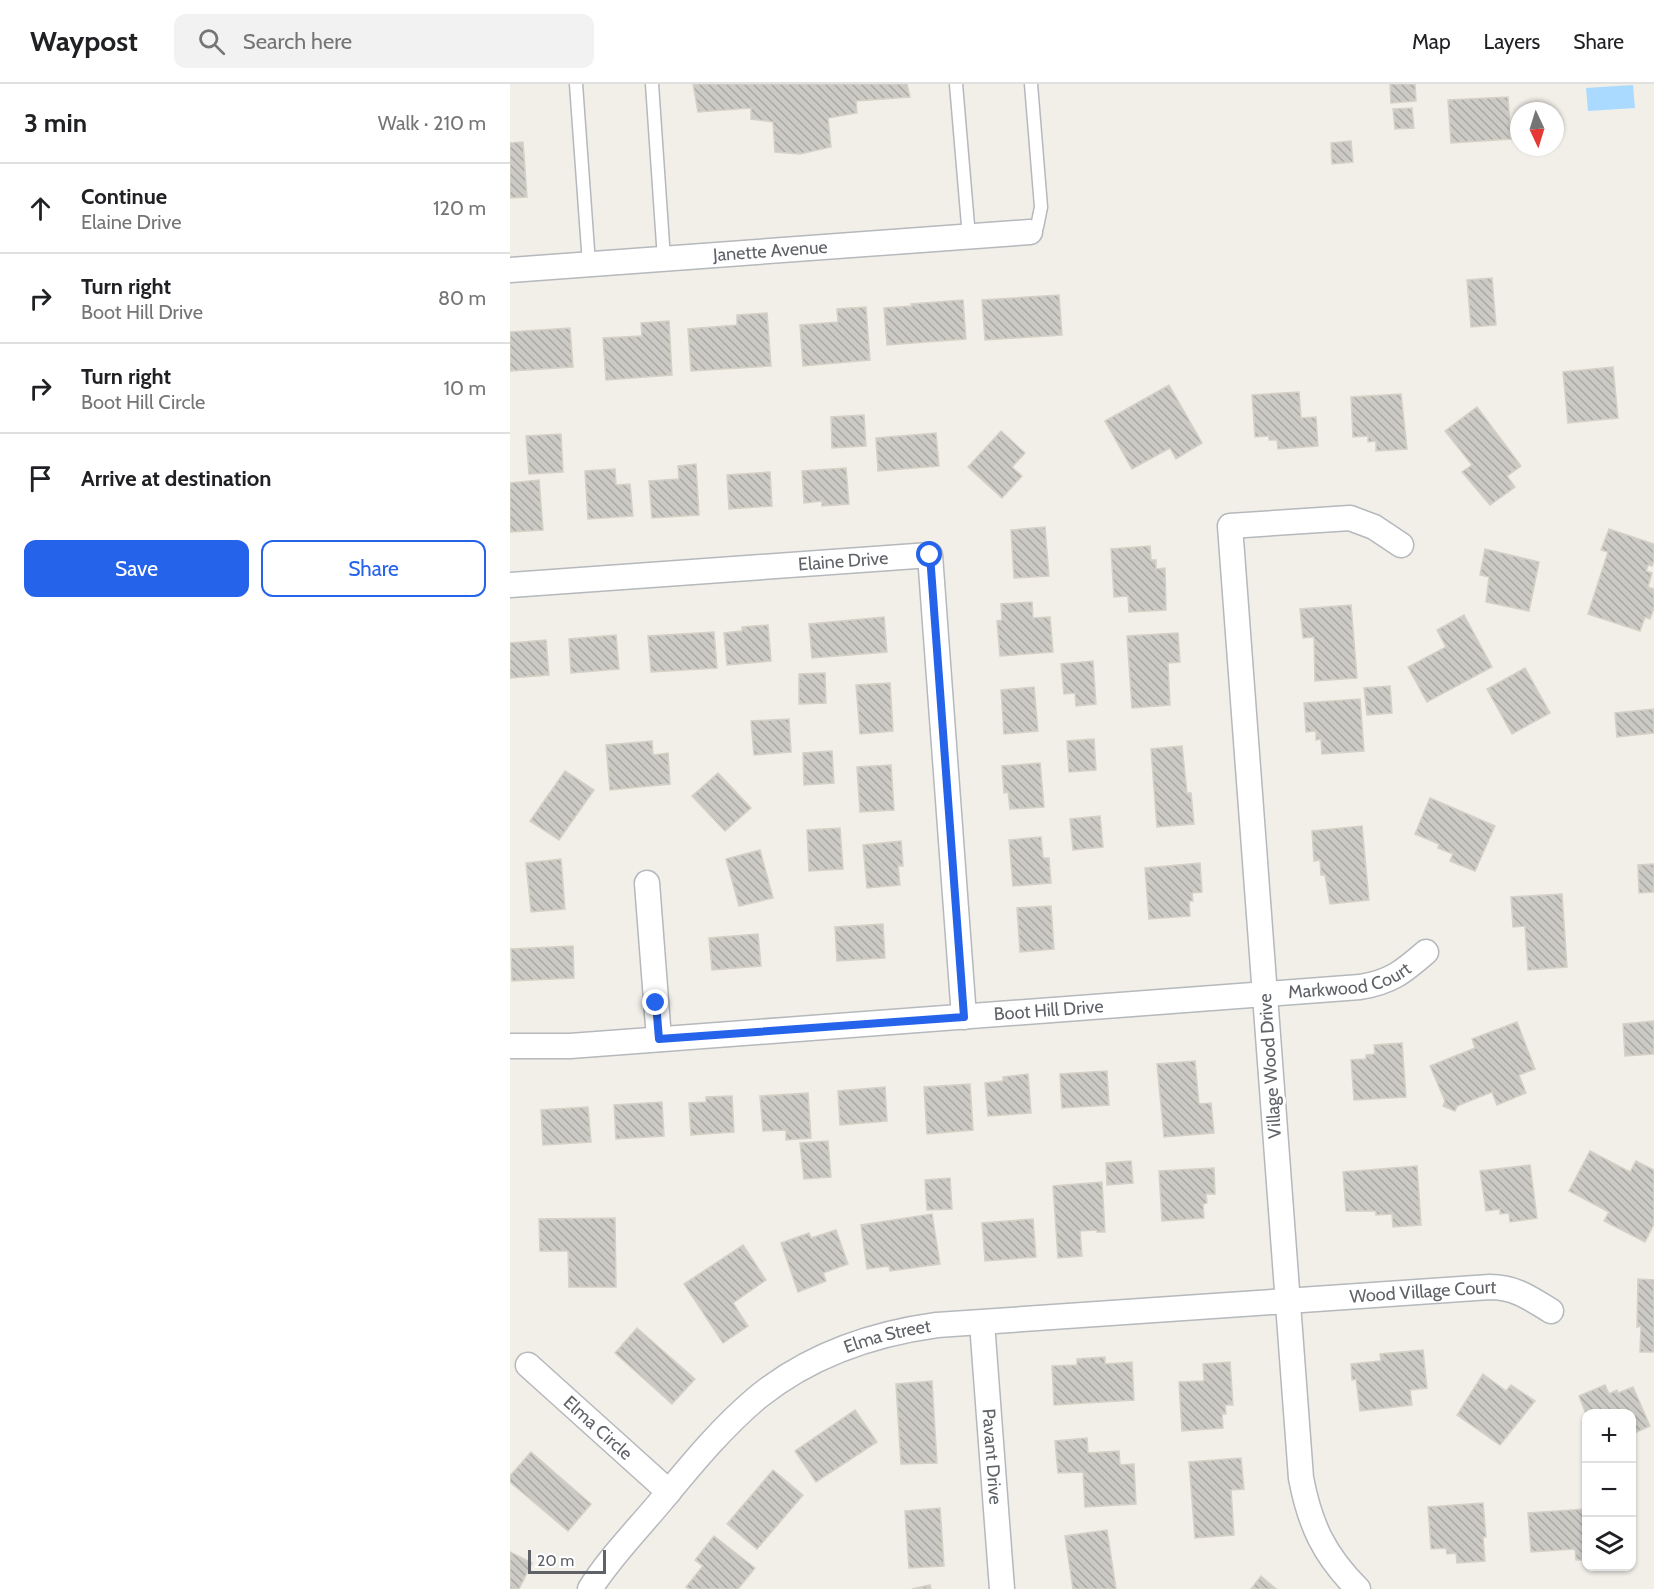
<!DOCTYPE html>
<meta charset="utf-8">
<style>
body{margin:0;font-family:Cabin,sans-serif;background:#f2f2f2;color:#202124}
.controls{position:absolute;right:18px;bottom:18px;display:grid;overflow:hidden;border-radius:12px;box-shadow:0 2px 4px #0004}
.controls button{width:54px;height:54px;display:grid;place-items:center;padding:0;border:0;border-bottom:2px solid #e0e0e0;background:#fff;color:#202124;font:30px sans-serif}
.compass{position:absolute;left:1000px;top:18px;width:54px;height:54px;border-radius:50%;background:#fff;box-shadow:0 2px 4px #0004;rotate:176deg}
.scale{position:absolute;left:18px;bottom:15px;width:78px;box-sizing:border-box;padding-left:6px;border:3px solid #5f6368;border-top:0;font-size:16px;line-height:21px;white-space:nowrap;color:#5f6368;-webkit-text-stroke:4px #fff;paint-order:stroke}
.stop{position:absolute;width:18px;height:18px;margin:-14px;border:4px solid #2563eb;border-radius:50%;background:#fff}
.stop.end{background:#2563eb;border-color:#fff;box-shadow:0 2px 6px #0008}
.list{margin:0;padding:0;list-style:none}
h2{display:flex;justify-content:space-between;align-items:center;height:78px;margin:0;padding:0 24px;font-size:26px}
h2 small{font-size:20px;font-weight:400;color:#757577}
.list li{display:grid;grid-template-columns:39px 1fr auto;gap:18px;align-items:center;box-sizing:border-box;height:90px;padding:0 24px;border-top:2px solid #e0e0e0}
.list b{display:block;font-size:22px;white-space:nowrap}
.list p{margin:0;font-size:20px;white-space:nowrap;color:#757577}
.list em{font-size:20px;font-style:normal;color:#757577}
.actions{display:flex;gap:12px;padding:18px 24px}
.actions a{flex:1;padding:14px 0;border:2px solid #2563eb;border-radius:12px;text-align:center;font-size:21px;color:#2563eb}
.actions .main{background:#2563eb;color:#fff}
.icon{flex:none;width:33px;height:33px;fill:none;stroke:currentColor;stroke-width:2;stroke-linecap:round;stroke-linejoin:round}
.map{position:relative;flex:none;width:1144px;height:1505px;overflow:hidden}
header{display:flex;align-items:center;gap:36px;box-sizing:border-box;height:84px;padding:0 30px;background:#fff;border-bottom:2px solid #e0e0e0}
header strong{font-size:28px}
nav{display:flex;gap:33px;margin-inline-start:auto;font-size:21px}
.search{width:420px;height:54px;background:#f2f2f2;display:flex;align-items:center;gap:15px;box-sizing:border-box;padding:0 21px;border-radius:12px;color:#757577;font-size:22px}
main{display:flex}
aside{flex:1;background:#fff}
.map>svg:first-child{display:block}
.water{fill:#aadaff}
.building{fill:url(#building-back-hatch);stroke:#d6d1c6;stroke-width:1.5}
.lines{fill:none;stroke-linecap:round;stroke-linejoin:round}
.service-casing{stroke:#b5b8bc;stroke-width:15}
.minor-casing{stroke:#b5b8bc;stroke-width:27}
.service{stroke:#fff;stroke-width:12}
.minor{stroke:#fff;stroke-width:24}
.route{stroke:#2563eb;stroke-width:8}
.labels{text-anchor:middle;stroke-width:6;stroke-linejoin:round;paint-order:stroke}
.street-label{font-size:18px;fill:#5f6368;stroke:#fff}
</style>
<header>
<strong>Waypost</strong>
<div class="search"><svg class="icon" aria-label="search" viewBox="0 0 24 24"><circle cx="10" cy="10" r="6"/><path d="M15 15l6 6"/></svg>Search here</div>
<nav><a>Map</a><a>Layers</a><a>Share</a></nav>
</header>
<main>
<aside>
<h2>3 min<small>Walk · 210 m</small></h2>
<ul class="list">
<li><svg class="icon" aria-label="ahead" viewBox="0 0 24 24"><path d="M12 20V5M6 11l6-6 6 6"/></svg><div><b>Continue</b><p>Elaine Drive</p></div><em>120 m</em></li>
<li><svg class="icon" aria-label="right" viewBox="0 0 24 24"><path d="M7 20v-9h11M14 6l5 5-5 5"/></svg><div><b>Turn right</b><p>Boot Hill Drive</p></div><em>80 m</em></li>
<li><svg class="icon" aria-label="right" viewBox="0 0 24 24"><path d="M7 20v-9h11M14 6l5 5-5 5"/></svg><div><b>Turn right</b><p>Boot Hill Circle</p></div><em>10 m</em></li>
<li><svg class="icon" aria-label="arrive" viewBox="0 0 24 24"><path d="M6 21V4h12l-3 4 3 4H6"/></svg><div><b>Arrive at destination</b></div></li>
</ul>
<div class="actions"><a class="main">Save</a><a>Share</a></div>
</aside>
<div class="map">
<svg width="1144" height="1505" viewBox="0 0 1144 1505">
<defs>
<pattern id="building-back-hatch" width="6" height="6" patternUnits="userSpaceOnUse" patternTransform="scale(1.5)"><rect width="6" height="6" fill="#cccac5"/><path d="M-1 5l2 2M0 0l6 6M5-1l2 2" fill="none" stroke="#a9a8a4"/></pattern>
</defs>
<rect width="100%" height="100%" fill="#f1efe8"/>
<path class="water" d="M1123 1 1125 24 1078 27 1076 4Z"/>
<g class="building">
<path d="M183 0H397L400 13 346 17 347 29 318 34 321 63 290 70 265 68 263 38 241 35V24L188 28Z"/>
<path d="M880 0H905L906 17 881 19Z"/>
<path d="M998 13 1001 55 941 59 938 16Z"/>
<path d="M902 24 904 44 885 45 883 25Z"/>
<path d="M841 57 843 78 822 80 821 59Z"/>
<path d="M13 58 17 113 0 114V59Z"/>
<path d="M982 194 986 241 961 243 957 196Z"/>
<path d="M549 211 552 251 475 256 472 216Z"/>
<path d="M453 216 456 255 377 261 374 224 402 222 401 220Z"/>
<path d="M356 223 360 276 293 282 290 241 328 238 327 225Z"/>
<path d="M257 229 261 282 181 287 178 245 227 241V231Z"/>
<path d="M159 237 162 291 96 296 93 254 132 252 131 239Z"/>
<path d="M60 244 63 283 0 287V248Z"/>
<path d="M1103 283 1108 334 1058 339 1053 288Z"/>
<path d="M659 301 692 359 666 375 660 364 622 385 595 337Z"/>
<path d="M789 308 791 334 806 333 808 362 768 365 767 356H759V352L745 353 742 311Z"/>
<path d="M891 310 897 365 866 367V357L858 358V352L843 353 841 313Z"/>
<path d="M967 323 1011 382 997 392 1005 403 980 421 952 388 962 381 935 347Z"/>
<path d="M354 331 356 362 322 364 321 333Z"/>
<path d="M491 347 515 369 502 383 512 392 492 414 458 383Z"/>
<path d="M426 349 429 382 368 387 366 354Z"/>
<path d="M51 350 53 388 19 390 16 352Z"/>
<path d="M186 380 189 431 142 434 139 397 169 395 168 382Z"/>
<path d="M336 384 339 420 312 422V417L294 419 292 387Z"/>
<path d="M105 385 106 401 120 400 123 432 78 435 75 387Z"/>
<path d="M260 388 262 422 219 425 217 391Z"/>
<path d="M29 396 33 446 0 448V399Z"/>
<path d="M535 443 539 492 504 494 501 446Z"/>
<path d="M1099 445 1144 460V477L1142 482 1138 481 1136 487 1142 489 1138 503 1144 505V524L1140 535 1135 533 1130 547 1078 530 1098 468 1091 466Z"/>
<path d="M640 462 641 476H646V485L655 484 656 526 619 528 618 512 604 513 601 465Z"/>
<path d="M975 465 1029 478 1019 527 976 518 979 493 970 491Z"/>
<path d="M522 518 523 534 540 533 543 568 490 572 487 537 492 536 491 520Z"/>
<path d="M841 521 847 594 805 597 804 553 793 554 790 525Z"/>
<path d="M954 531 982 583 917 618 898 583 936 563 927 546Z"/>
<path d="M374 533 377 568 302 574 299 540Z"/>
<path d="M258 541 261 577 217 581 214 549 232 547V543Z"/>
<path d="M204 548 207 584 141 588 138 552Z"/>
<path d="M668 549 670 578 658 579 660 621 622 624 617 552Z"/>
<path d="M106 551 109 585 61 589 59 555Z"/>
<path d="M36 556 39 591 0 594V559Z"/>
<path d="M583 577 586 620 566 622 565 609 554 610 551 580Z"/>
<path d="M1015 584 1040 629 1002 650 977 605Z"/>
<path d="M315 589 316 619 289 620V590Z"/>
<path d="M380 599 383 647 350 650 346 601Z"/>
<path d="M880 602 882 629 857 631 854 604Z"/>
<path d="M524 603 528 647 494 650 491 606Z"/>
<path d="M850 615 854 667 812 670 811 655 806 656V647L796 648 794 619Z"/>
<path d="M1144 625V649L1107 653 1105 629Z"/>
<path d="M279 635 281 668 244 671 241 637Z"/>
<path d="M584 655 586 686 559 688 557 657Z"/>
<path d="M142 657 143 671 158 669 160 700 100 706 96 661Z"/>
<path d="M672 662 677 709H681L684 740 647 743 641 665Z"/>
<path d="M322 667 324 699 294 701 293 669Z"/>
<path d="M530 679 534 723 500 725 498 708 494 709 492 682Z"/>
<path d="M381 681 384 726 350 728 347 683Z"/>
<path d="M55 687 84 706 49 756 20 737Z"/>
<path d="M208 689 241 724 215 747 182 712Z"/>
<path d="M920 714 985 742 965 787 940 777 943 770 928 764 929 760 905 750Z"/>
<path d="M590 732 593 763 563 766 560 735Z"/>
<path d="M852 742 859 816 820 820 815 791H811L810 776 804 777 802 747Z"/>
<path d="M330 744 333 785 299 787 297 746Z"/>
<path d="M531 753 533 774H539L541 799 503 802 499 756Z"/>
<path d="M391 757 393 782H388L390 801 357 804 353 761Z"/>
<path d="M250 766 263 814 229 822 216 775Z"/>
<path d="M51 775 55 825 21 828 16 779Z"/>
<path d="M690 779 692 808 682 809 683 817H679L680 832 639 835 635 784Z"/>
<path d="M1144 780V808L1129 809 1128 781Z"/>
<path d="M1052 810 1057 883 1018 886 1015 842 1003 843 1001 813Z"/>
<path d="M541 822 544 865 510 868 507 824Z"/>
<path d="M373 840 375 874 327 877 325 843Z"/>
<path d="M248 850 251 882 202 886 199 854Z"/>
<path d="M63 862 64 894 2 897 1 865Z"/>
<path d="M1144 937V970L1115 972 1113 940Z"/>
<path d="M1007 938 1025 985 1009 991 1016 1009 987 1021 982 1008 947 1022 945 1027 933 1022 935 1017 920 982 965 964 962 955Z"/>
<path d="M892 959 896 1013 844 1016 841 976 856 975V971L865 970 864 961Z"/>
<path d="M685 977 689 1020 701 1019 704 1049 654 1053 647 980Z"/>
<path d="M597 987 599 1021 552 1024 550 990Z"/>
<path d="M518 990 521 1029 478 1032 475 999 493 997V993Z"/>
<path d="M460 1000 463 1046 417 1050 414 1003Z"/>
<path d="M375 1003 377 1037 330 1041 328 1007Z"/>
<path d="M298 1009 301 1054 276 1056V1046L253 1047 250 1012Z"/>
<path d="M222 1012 224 1048 181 1051 179 1019 196 1018V1013Z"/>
<path d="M152 1018 154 1052 106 1055 104 1021Z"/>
<path d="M78 1023 81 1058 33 1061 31 1026Z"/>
<path d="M318 1057 321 1093 294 1095 290 1059Z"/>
<path d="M1080 1067 1120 1088 1126 1077 1144 1086V1140L1135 1158 1094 1137 1099 1128 1059 1107Z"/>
<path d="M621 1077 623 1099 597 1101 596 1079Z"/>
<path d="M1020 1081 1027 1134 1000 1138 999 1129 990 1130V1125L976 1127 970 1087Z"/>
<path d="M907 1082 911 1141 883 1143 882 1130 866 1131V1127H836L833 1088Z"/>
<path d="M704 1084 705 1110H696L697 1119 693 1120 694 1134 652 1137 649 1087Z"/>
<path d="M440 1094 442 1125 417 1126 415 1096Z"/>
<path d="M592 1098 595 1148H587V1146L570 1147 572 1172 548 1174 543 1102Z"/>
<path d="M422 1130 430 1180 380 1187 379 1182 357 1185 351 1141Z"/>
<path d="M105 1134 106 1203H59L58 1167H30L29 1135Z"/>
<path d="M523 1135 526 1173 475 1177 472 1139Z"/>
<path d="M326 1146 338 1180 313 1189 316 1197 288 1208 271 1159 299 1149 301 1154Z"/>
<path d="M233 1161 256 1196 223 1219 238 1242 213 1259 174 1200Z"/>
<path d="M1128 1195 1144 1196V1268H1130L1131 1242 1127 1243Z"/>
<path d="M127 1244 185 1295 162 1320 105 1269Z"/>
<path d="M913 1266 917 1304 900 1306 902 1321 850 1327 846 1295 842 1296 841 1280 871 1277 870 1270Z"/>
<path d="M595 1273V1280L622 1278 624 1316 544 1321 542 1282 567 1281V1275Z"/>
<path d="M720 1278 723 1321H715L716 1330H712L713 1344 672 1347 669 1298 694 1297 693 1280Z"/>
<path d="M973 1290 996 1307 1001 1301 1025 1317 990 1361 947 1331Z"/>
<path d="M422 1297 427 1379 391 1380 386 1300Z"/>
<path d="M1095 1301 1099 1310 1107 1306 1108 1309 1123 1303 1140 1342 1122 1350V1330H1076L1069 1312Z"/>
<path d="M345 1326 367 1358 306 1398 285 1367Z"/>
<path d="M577 1354 578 1369 609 1367 610 1381 624 1380 626 1420 575 1423 573 1388 548 1389 545 1357Z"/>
<path d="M21 1368 81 1420 58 1447 0 1398V1392Z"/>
<path d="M731 1374 734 1405 721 1406 724 1451 685 1454 679 1378Z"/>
<path d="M263 1386 293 1411 247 1465 217 1440Z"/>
<path d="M973 1419 976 1453H973L975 1477 947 1479 946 1469 937 1470 936 1464 921 1465 918 1423Z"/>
<path d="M430 1424 434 1482 399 1484 395 1427Z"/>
<path d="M1076 1425V1476H1066L1065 1465 1021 1468 1018 1429Z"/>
<path d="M597 1446 606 1505H563L555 1452Z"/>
<path d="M204 1452 245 1484 228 1505H179L176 1503 193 1482 185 1476Z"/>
<path d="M0 1468 22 1479 9 1505H0Z"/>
<path d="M751 1492 766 1505H741Z"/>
<path d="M420 1501 421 1505H402Z"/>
</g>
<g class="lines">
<defs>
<g id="service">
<path d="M66 0 79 180"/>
<path d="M142 0 154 175"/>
<path d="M446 0 459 153"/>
<path d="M520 148 527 143 531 123 521 0"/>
</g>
<g id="minor">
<path id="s1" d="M0 186 520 148"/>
<path id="s2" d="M0 501 420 471 454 933"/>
<path d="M137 799 149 955"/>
<path id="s3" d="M0 962H60L850 903C881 898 893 888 916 868"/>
<path id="s4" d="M472 1239 492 1505"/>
<path id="s5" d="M18 1281 159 1408"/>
<path id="s6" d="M80 1505C100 1473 128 1445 152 1416 181 1381 212 1343 248 1313 300 1271 361 1250 427 1241L980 1203C1005 1203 1020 1214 1041 1227"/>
<path d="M848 1505C814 1471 800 1441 791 1394L720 442 840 434 864 443 891 461"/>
</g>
</defs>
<use href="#service" class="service-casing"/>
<use href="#minor" class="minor-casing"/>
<use href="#service" class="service"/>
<use href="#minor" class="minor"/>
</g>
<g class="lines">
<path class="route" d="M146 919 149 955 454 933 420 471"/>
</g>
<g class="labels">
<g class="street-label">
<text dy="6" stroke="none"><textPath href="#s1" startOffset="261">Janette Avenue</textPath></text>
<text dy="6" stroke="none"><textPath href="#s2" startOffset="334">Elaine Drive</textPath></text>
<text dy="6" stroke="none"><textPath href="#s3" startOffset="843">Markwood Court</textPath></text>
<text dy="6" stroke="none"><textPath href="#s3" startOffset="540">Boot Hill Drive</textPath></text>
<text transform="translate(760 982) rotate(-94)" y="6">Village Wood Drive</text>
<text dy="6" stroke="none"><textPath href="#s6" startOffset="938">Wood Village Court</textPath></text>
<text dy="6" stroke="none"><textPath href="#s6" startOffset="400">Elma Street</textPath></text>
<text dy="6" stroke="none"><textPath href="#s5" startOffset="94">Elma Circle</textPath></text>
<text dy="6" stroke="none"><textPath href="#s4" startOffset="134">Pavant Drive</textPath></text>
</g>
</g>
</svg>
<div class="controls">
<button>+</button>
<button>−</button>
<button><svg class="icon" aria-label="layers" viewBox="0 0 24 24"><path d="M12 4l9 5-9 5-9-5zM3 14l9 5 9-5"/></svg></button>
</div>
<svg class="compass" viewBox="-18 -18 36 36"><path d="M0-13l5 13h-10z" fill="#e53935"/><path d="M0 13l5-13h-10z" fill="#757577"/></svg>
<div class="scale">20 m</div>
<div class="stop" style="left:420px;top:471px"></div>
<div class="stop end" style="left:146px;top:919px"></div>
</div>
</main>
